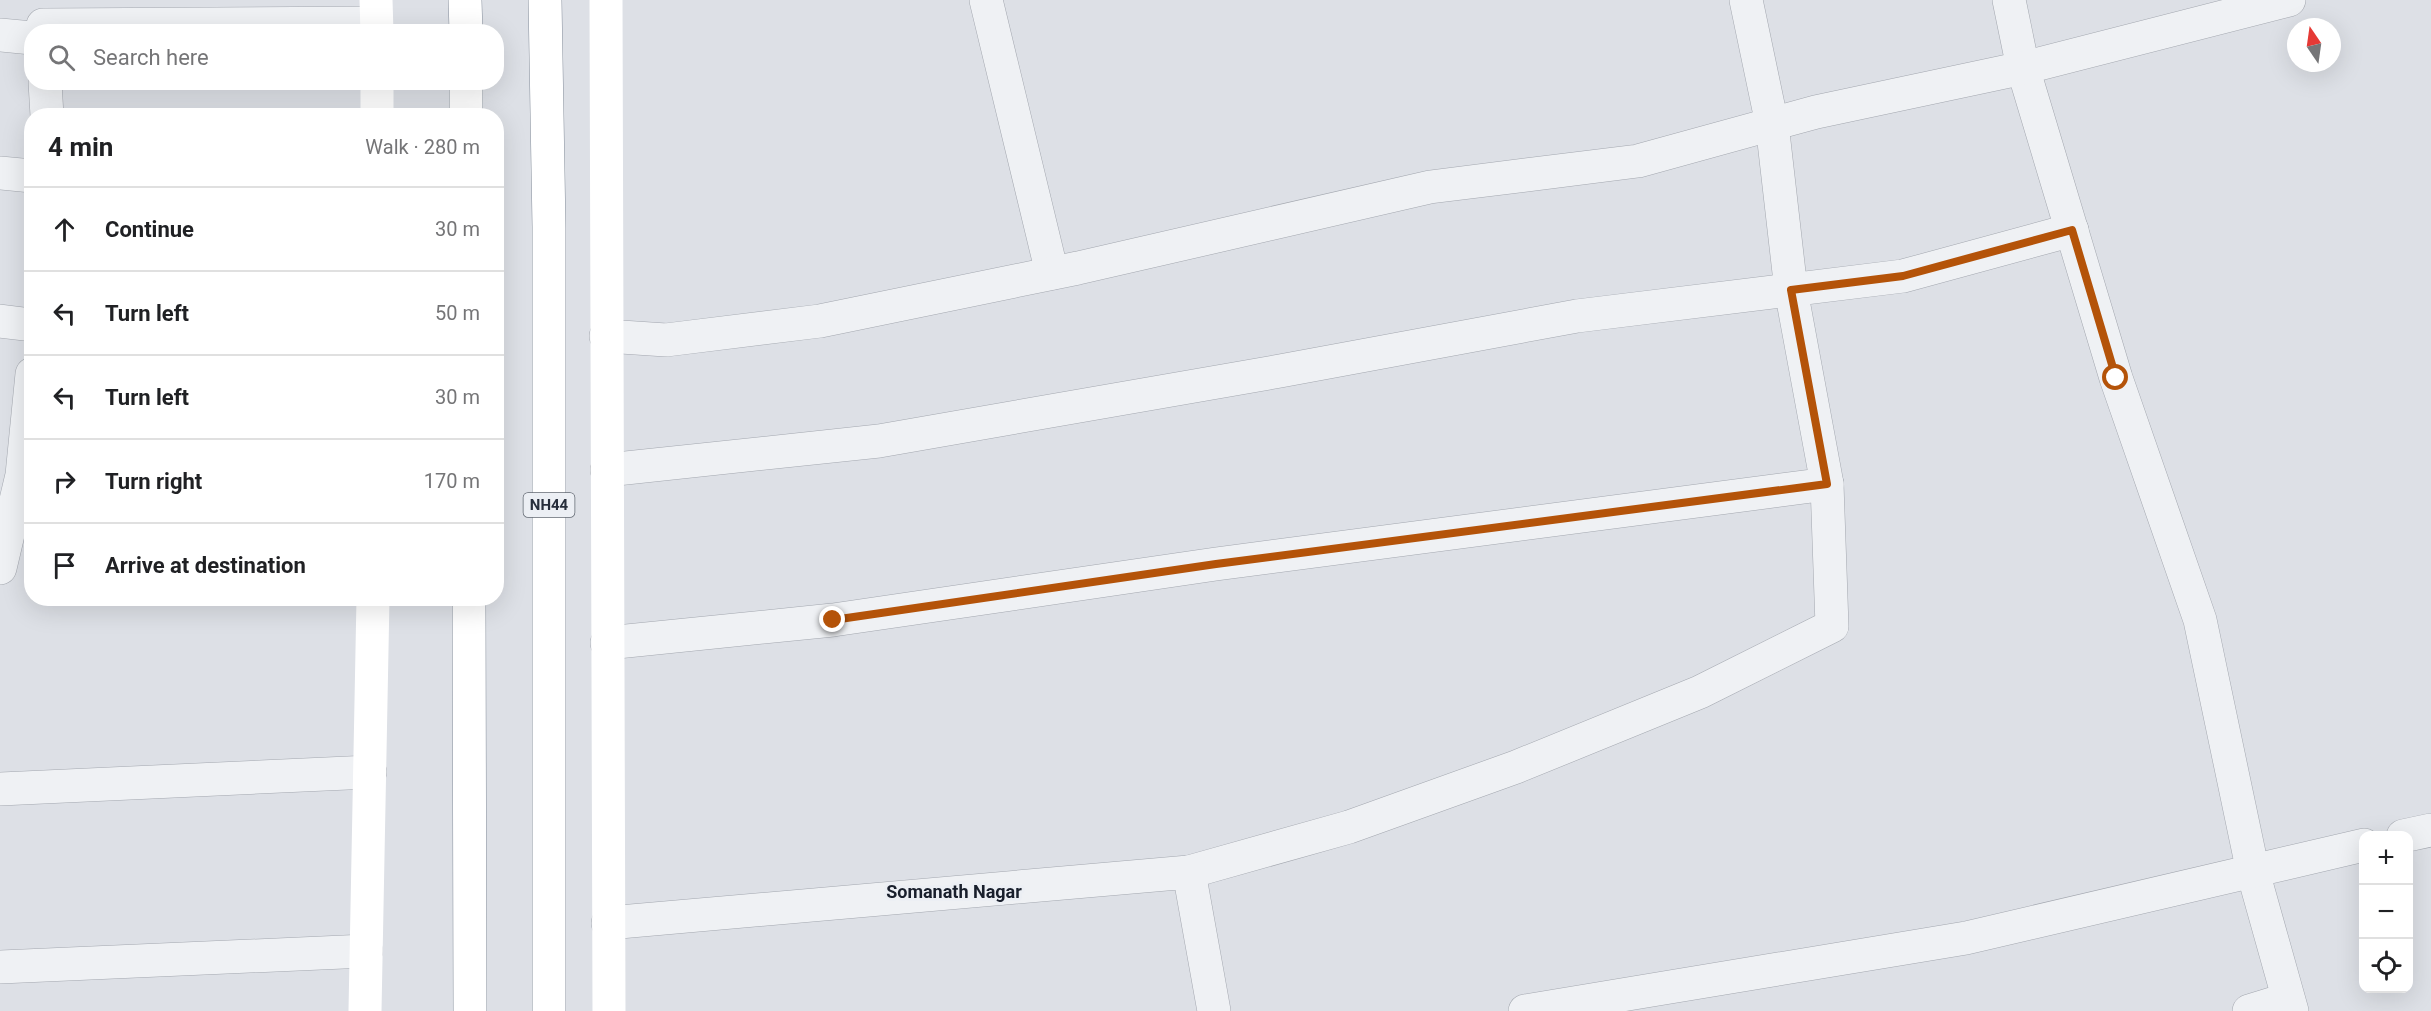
<!DOCTYPE html>
<meta charset="utf-8">
<style>
body{margin:0;font-family:Roboto,sans-serif;background:#f2f2f2;color:#202124}
.controls{position:absolute;right:18px;bottom:18px;display:grid;overflow:hidden;border-radius:12px;box-shadow:0 6px 24px #0002}
.controls button{width:54px;height:54px;display:grid;place-items:center;padding:0;border:0;border-bottom:2px solid #e0e0e0;background:#fff;color:#202124;font:30px sans-serif}
.compass{position:absolute;left:2287px;top:18px;width:54px;height:54px;border-radius:50%;background:#fff;box-shadow:0 6px 24px #0002;rotate:347deg}
.stop{position:absolute;width:18px;height:18px;margin:-14px;border:4px solid #b45309;border-radius:50%;background:#fff}
.stop.end{background:#b45309;border-color:#fff;box-shadow:0 2px 6px #0008}
.list{margin:0;padding:0;list-style:none}
h2{display:flex;justify-content:space-between;align-items:center;height:78px;margin:0;padding:0 24px;font-size:26px}
h2 small{font-size:20px;font-weight:400;color:#757577}
.list li{display:grid;grid-template-columns:39px 1fr auto;gap:18px;align-items:center;box-sizing:border-box;height:84px;padding:0 24px;border-top:2px solid #e0e0e0}
.list b{display:block;font-size:22px;white-space:nowrap}
.list em{font-size:20px;font-style:normal;color:#757577}
.icon{flex:none;width:33px;height:33px;fill:none;stroke:currentColor;stroke-width:2;stroke-linecap:round;stroke-linejoin:round}
.map{position:relative;flex:none;width:2431px;height:1011px;overflow:hidden}
.search{position:absolute;background:#fff;box-shadow:0 6px 24px #0002;left:24px;top:24px;width:480px;height:66px;display:flex;align-items:center;gap:15px;box-sizing:border-box;padding:0 21px;border-radius:24px;color:#757577;font-size:22px}
.panel{position:absolute;background:#fff;box-shadow:0 6px 24px #0002;left:24px;top:108px;width:480px;height:498px;border-radius:24px}
.map>svg:first-child{display:block}
.lines{fill:none;stroke-linecap:round;stroke-linejoin:round}
.street-casing{stroke:#a3a7af;stroke-width:34}
.highway-casing{stroke:#858e9b;stroke-width:34}
.street{stroke:#eff1f4;stroke-width:33}
.secondary{stroke:#fff;stroke-width:33}
.highway{stroke:#fff;stroke-width:33}
.route{stroke:#b45309;stroke-width:8}
.labels{text-anchor:middle;stroke-width:6;stroke-linejoin:round;paint-order:stroke}
.shield{fill:#eceff4;stroke:#626872;stroke-width:1.5}
.shield-label{font-size:15px;font-weight:bold;fill:#272e3b}
.neighbourhood-label{font-size:18px;font-weight:bold;fill:#191f2c;stroke:#eceff4}
</style>
<div class="map">
<svg width="2431" height="1011" viewBox="0 0 2431 1011">
<rect width="100%" height="100%" fill="#dde0e6"/>
<g class="lines">
<defs>
<g id="street">
<path d="M986 0 1052 273"/>
<path d="M1746 0 1772 124 1791 290 1827 484"/>
<path d="M2009 0 2023 68 2116 378 2200 620 2253 872 2292 1011"/>
<path d="M43 25 376 23"/>
<path d="M0 35 32 38"/>
<path d="M45 82 47 116"/>
<path d="M0 173 32 176"/>
<path d="M0 321 32 325"/>
<path d="M606 336 666 340 820 321 1078 268 1430 187 1638 161 1816 112 2023 68 2289 0"/>
<path d="M607 470 879 441 1280 371 1577 316 1903 276 2072 230"/>
<path d="M0 568 22 475 32 374"/>
<path d="M607 643 833 620 1216 564 1827 484 1832 626 1700 692 1516 767 1349 827 1189 872"/>
<path d="M0 789 370 772"/>
<path d="M2403 836 2431 830"/>
<path d="M608 923 1189 872 1214 1011"/>
<path d="M0 967 366 951"/>
<path d="M1525 1011 1966 938 2364 845"/>
<path d="M2249 1011 2288 999"/>
</g>
<g id="highway">
<path d="M465 0 466 32"/>
<path d="M545 0 549 227V1011"/>
<path d="M466 82V116"/>
<path d="M469 598 470 1011"/>
</g>
</defs>
<use href="#street" class="street-casing"/>
<use href="#highway" class="highway-casing"/>
<use href="#street" class="street"/>
<g class="secondary">
<path d="M376 0 377 32"/>
<path d="M606 0 609 1011"/>
<path d="M377 82V116"/>
<path d="M365 1011 373 598"/>
</g>
<use href="#highway" class="highway"/>
</g>
<g class="lines">
<path class="route" d="M833 620 1216 564 1827 484 1791 290 1903 276 2072 230 2116 378"/>
</g>
<g class="labels">
<rect class="shield" x="523.5" y="493" width="51" height="24" rx="4.5"/>
<g class="shield-label">
<text x="549" y="510">NH44</text>
</g>
<g class="neighbourhood-label">
<text x="954" y="898">Somanath Nagar</text>
</g>
</g>
</svg>
<div class="controls">
<button>+</button>
<button>−</button>
<button><svg class="icon" aria-label="locate" viewBox="0 0 24 24"><circle cx="12" cy="12" r="6"/><path d="M12 2v4M12 18v4M2 12h4M18 12h4"/></svg></button>
</div>
<svg class="compass" viewBox="-18 -18 36 36"><path d="M0-13l5 13h-10z" fill="#e53935"/><path d="M0 13l5-13h-10z" fill="#757577"/></svg>
<div class="stop" style="left:2116px;top:378px"></div>
<div class="stop end" style="left:833px;top:620px"></div>
<div class="search"><svg class="icon" aria-label="search" viewBox="0 0 24 24"><circle cx="10" cy="10" r="6"/><path d="M15 15l6 6"/></svg>Search here</div>
<section class="panel">
<h2>4 min<small>Walk · 280 m</small></h2>
<ul class="list">
<li><svg class="icon" aria-label="ahead" viewBox="0 0 24 24"><path d="M12 20V5M6 11l6-6 6 6"/></svg><div><b>Continue</b></div><em>30 m</em></li>
<li><svg class="icon" aria-label="left" viewBox="0 0 24 24"><path d="M17 20v-9H6M10 6l-5 5 5 5"/></svg><div><b>Turn left</b></div><em>50 m</em></li>
<li><svg class="icon" aria-label="left" viewBox="0 0 24 24"><path d="M17 20v-9H6M10 6l-5 5 5 5"/></svg><div><b>Turn left</b></div><em>30 m</em></li>
<li><svg class="icon" aria-label="right" viewBox="0 0 24 24"><path d="M7 20v-9h11M14 6l5 5-5 5"/></svg><div><b>Turn right</b></div><em>170 m</em></li>
<li><svg class="icon" aria-label="arrive" viewBox="0 0 24 24"><path d="M6 21V4h12l-3 4 3 4H6"/></svg><div><b>Arrive at destination</b></div></li>
</ul>
</section>
</div>
